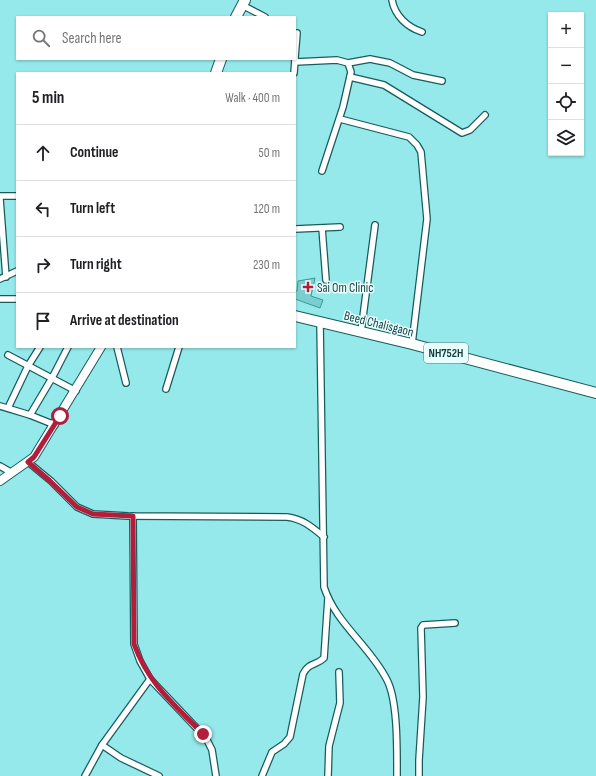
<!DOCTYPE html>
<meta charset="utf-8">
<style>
body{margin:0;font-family:"Sofia Sans Condensed",sans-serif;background:#f6f6f6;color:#202124}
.controls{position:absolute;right:12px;top:12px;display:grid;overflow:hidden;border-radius:0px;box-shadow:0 1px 3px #0004}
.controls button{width:36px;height:36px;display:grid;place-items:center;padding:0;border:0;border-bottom:1px solid #e0e0e0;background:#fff;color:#202124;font:20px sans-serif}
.stop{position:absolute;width:12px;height:12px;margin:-9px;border:3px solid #b11d3b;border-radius:50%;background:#fff}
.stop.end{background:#b11d3b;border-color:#fff;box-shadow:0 1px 4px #0008}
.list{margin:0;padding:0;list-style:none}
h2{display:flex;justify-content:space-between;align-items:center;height:52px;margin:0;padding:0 16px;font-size:17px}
h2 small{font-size:13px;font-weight:400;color:#757577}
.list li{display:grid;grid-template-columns:26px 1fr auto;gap:12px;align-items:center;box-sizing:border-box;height:56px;padding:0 16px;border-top:1px solid #e0e0e0}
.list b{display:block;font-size:15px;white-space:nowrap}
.list em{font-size:13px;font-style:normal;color:#757577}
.icon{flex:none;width:22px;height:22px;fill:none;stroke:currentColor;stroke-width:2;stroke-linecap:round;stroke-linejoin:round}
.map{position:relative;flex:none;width:596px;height:776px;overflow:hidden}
.search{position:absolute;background:#fff;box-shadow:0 1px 3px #0004;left:16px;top:16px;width:280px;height:44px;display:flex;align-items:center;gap:10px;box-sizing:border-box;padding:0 14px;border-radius:0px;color:#757577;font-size:15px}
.panel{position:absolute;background:#fff;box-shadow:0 1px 3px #0004;left:16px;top:72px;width:280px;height:276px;border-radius:0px}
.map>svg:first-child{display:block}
.building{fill:#79cecf;stroke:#409698}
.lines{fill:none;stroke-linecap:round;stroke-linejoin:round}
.street-casing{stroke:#175c5d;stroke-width:8}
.secondary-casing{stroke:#175c5d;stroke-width:10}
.highway-casing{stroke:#175c5d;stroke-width:12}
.street{stroke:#fff;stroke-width:5.5}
.secondary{stroke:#fff;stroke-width:8}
.highway{stroke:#fff;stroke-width:10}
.route{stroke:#b11d3b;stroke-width:5}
.poi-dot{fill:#b11d3b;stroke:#e7ffff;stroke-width:1.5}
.labels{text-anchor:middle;stroke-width:3;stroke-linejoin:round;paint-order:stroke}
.shield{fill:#e7ffff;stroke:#567676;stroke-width:1}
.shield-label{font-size:12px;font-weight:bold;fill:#183c3c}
.poi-label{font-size:13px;fill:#183c3c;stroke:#e7ffff;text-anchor:start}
.street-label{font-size:13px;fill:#183c3c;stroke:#e7ffff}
</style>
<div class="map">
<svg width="596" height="776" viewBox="0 0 596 776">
<rect width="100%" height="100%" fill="#95e9eb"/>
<path class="building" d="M315 278 311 296 323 300 320 308 295 299V291H297L298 281Z"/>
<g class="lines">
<defs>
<g id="street">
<path d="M392 0C395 16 407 27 422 32"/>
<path d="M242 5 265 17"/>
<path d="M295 33H297L295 58"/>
<path d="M295 62 337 60 348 63 351 72 343 107 322 171"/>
<path d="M348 63 370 59 390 63 413 75 442 81"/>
<path d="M294 73 295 59"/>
<path d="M350 77 384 85 462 133 470 130 485 115"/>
<path d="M340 119 409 137 417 145 421 152 427 219 412 344"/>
<path d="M0 196H17"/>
<path d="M0 199 6 277"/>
<path d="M322 228 326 280"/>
<path d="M295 229 340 227"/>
<path d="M0 279 17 271"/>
<path d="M0 299H17"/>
<path d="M320 322 324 587C336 624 370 646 387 680 398 701 397 751 397 776"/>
<path d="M361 332 375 225"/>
<path d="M117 347 126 383"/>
<path d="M8 355 76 391"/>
<path d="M166 389 179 347"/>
<path d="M0 406 30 415 55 425"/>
<path d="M8 408 28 366 40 347"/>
<path d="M30 415 52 378 68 347"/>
<path d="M28 462 51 481 77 507 93 514 128 516 287 517C303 519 312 527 324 537"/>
<path d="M0 466 12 473"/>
<path d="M133 516 134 644 140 661 150 679 206 738 212 750 216 776"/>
<path d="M102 745 121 758 159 776"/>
<path d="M85 776 102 745 150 679"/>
<path d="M262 776 272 752 284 744 290 737 303 674C309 662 316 666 324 658L328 598"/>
<path d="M328 776 329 746 340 703 339 672"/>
<path d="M419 776V760L423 697 421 628 423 625 455 623"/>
</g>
<path id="secondary" d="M0 481 34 457 101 347"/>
<g id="highway">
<path d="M236 17 245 0"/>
<path d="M216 73 221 59"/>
<path d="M295 316 412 344 596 393"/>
</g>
</defs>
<use href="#street" class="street-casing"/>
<use href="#secondary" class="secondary-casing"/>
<use href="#highway" class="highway-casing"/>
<use href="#street" class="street"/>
<use href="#secondary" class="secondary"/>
<use href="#highway" class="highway"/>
</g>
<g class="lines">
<path class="route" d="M60 416 34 457 28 462 50 481 77 507 93 514 133 516 134 644C149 685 174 704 203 734"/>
</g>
<path class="poi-dot" d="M306 281h4v4h4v4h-4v4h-4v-4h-4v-4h4z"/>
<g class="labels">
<rect class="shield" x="424" y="343" width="44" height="20" rx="3"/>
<g class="shield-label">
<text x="446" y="357">NH752H</text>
</g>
<g class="poi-label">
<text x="317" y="292">Sai Om Clinic</text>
</g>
<g class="street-label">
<text transform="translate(379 323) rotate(14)" y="5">Beed Chalisgaon</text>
</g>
</g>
</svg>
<div class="controls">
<button>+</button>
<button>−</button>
<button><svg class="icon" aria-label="locate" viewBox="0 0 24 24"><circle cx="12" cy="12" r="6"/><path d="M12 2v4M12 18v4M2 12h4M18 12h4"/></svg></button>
<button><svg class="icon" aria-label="layers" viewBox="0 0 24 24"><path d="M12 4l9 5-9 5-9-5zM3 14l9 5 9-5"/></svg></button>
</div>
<div class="stop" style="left:60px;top:416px"></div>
<div class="stop end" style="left:203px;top:734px"></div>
<div class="search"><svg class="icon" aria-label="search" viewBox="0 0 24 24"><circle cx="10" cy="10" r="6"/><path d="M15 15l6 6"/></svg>Search here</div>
<section class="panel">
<h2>5 min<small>Walk · 400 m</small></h2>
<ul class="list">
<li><svg class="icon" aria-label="ahead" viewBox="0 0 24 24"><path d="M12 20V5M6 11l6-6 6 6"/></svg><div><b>Continue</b></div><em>50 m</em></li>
<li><svg class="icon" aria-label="left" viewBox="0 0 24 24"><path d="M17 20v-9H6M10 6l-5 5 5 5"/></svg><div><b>Turn left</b></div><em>120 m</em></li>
<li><svg class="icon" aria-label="right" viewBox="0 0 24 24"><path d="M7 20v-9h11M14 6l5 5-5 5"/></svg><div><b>Turn right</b></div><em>230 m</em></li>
<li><svg class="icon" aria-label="arrive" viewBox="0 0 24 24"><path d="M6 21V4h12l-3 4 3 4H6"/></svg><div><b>Arrive at destination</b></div></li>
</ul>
</section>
</div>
